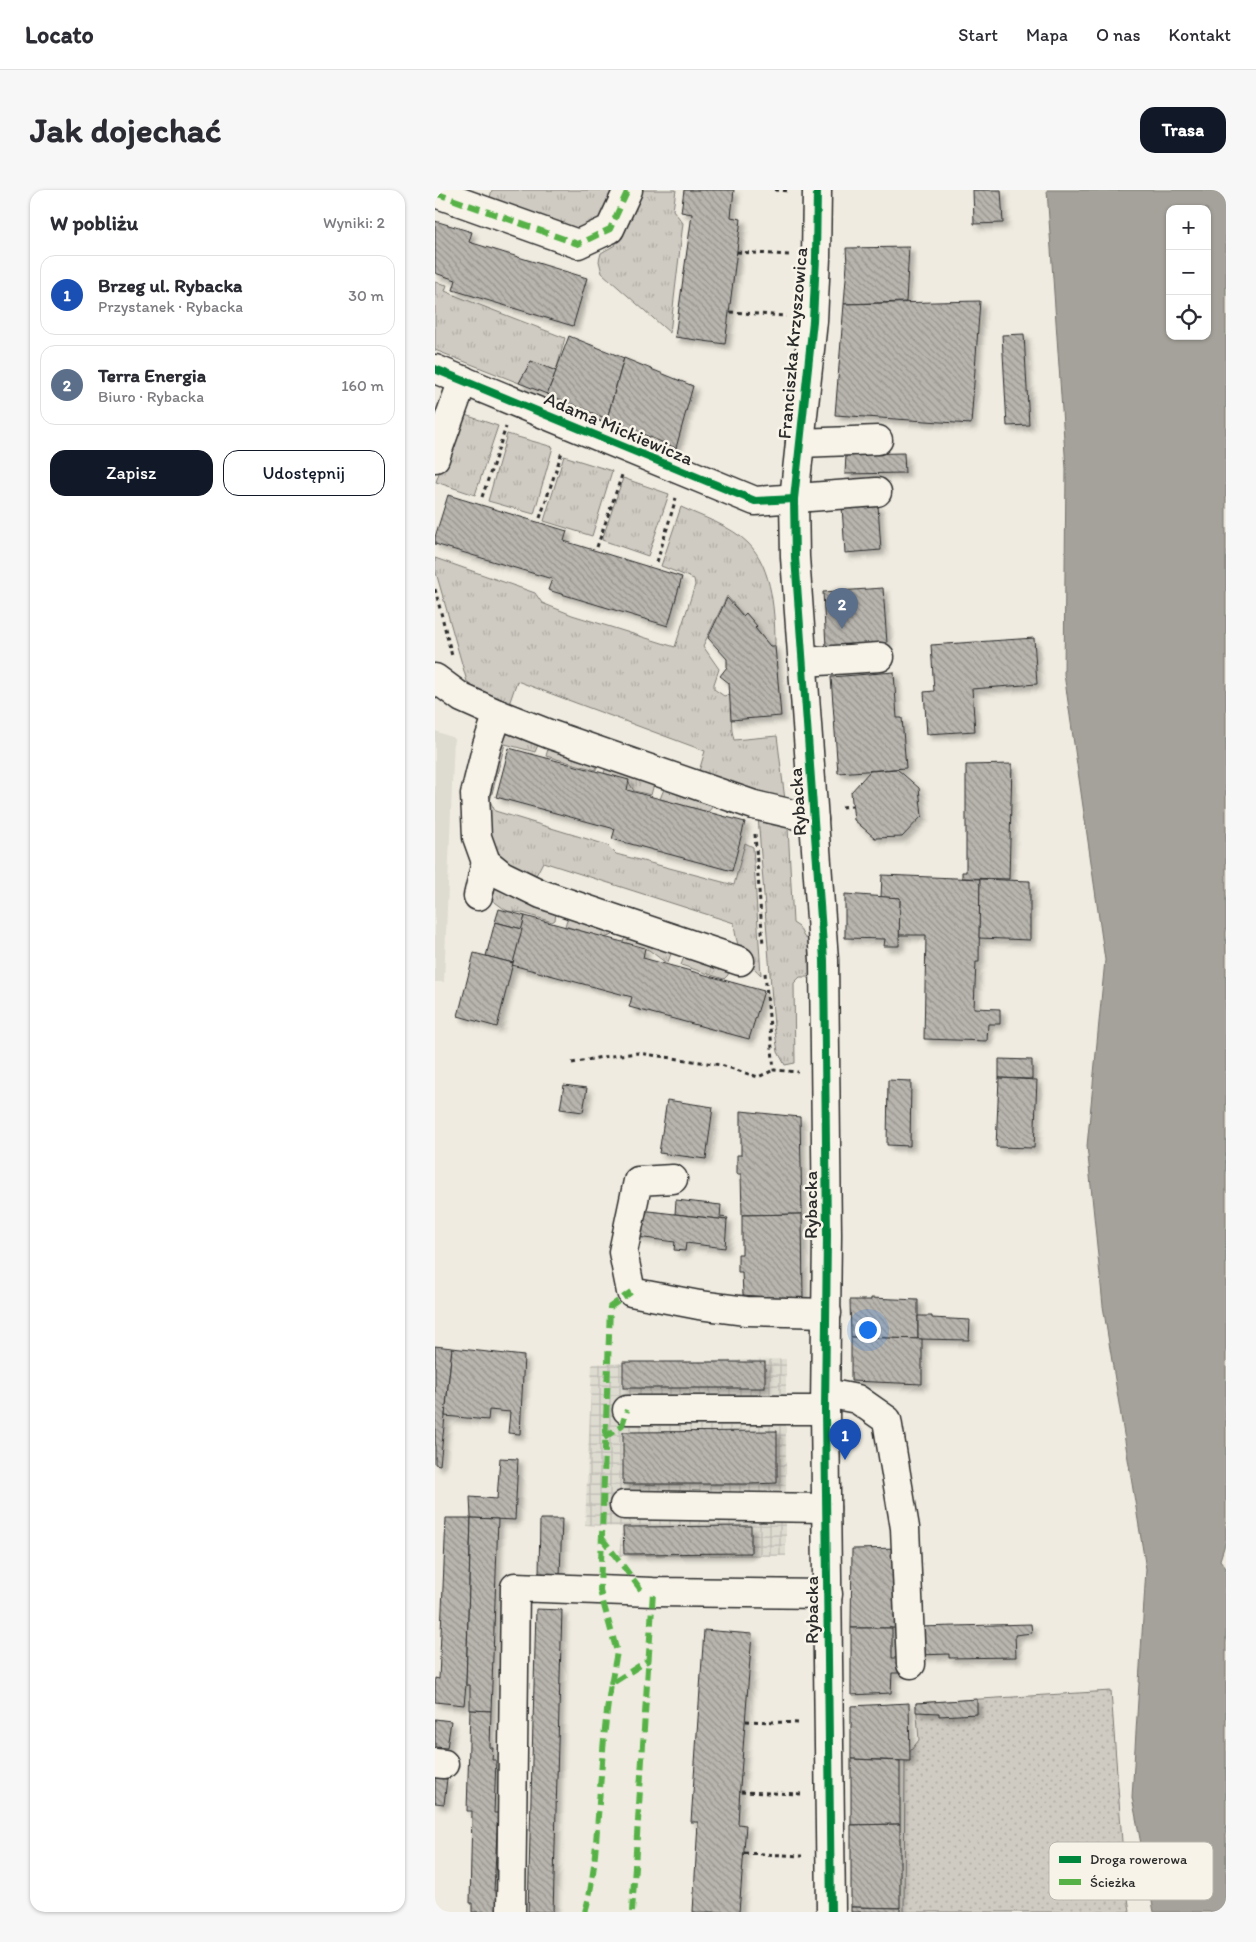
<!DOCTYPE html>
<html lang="pl">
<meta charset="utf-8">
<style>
body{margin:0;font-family:Itim,sans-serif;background:#f7f7f7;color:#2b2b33}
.controls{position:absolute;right:15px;top:15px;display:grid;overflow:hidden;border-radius:10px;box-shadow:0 1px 4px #0004}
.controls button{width:45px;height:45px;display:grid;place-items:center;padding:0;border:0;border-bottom:1px solid #e1e1e2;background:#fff;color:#2b2b33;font:25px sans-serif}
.you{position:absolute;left:432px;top:1139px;width:18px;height:18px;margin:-12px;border:4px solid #fff;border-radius:50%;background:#1a73e8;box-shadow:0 0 0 8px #1a73e833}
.badge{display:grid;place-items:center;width:32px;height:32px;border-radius:50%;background:#111827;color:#fff;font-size:16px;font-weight:700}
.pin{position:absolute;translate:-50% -41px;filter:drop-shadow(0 1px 2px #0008)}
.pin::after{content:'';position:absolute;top:26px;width:18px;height:15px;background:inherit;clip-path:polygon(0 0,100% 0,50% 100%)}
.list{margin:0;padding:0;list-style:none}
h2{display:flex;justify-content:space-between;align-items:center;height:65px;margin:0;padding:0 20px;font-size:21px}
h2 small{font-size:16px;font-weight:400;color:#7c7c81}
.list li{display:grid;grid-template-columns:32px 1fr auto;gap:15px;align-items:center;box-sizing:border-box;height:80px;margin:0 10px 10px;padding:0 10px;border:1px solid #e1e1e2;border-radius:15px}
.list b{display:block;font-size:19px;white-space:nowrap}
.list p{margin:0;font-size:16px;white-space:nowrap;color:#7c7c81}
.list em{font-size:16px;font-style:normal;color:#7c7c81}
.actions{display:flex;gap:10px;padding:15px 20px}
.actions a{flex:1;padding:11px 0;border:1px solid #111827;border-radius:15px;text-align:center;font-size:18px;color:#111827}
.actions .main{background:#111827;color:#fff}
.icon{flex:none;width:28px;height:28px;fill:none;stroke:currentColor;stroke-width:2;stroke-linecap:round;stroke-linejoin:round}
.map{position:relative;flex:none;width:791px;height:1722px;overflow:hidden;border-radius:15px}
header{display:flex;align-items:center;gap:30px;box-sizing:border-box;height:70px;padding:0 25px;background:#fff;border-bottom:1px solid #e1e1e2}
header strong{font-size:24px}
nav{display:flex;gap:28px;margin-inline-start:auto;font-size:18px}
.intro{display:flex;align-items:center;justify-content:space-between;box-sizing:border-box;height:120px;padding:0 30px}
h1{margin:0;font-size:35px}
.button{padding:12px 22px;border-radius:15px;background:#111827;color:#fff;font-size:18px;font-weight:700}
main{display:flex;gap:30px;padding:0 30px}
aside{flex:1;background:#fff;border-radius:15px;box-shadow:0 1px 4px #0004}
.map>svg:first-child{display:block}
.built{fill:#dedbd1}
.industrial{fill:url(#industrial-grid)}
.grass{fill:url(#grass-tufts);stroke:#7d7b76}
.garden{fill:url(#garden-dots);stroke:#7d7b76}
.water{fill:#a4a29a;stroke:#74726e;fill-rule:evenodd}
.building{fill:url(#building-back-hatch);stroke:#2b2b2b;filter:url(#shadow)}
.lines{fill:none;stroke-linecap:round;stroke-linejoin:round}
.minor-casing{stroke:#2b2b2b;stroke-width:31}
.path{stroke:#2b2b2b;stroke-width:3;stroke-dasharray:4 4;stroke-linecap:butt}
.minor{stroke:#f7f3e8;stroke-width:28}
.quiet{stroke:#56b246;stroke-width:6;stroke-dasharray:12 6;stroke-linecap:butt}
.cycleway-casing{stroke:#f7f3e8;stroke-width:11}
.cycleway{stroke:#00873e;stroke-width:8}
.labels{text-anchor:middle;stroke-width:5;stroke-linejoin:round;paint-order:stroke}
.street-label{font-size:19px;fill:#2b2b2b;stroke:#f7f3e8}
.key{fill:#f7f3e8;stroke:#bab7af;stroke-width:1}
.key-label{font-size:14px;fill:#2b2b2b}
</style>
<header>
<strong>Locato</strong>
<nav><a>Start</a><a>Mapa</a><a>O nas</a><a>Kontakt</a></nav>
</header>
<div class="intro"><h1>Jak dojechać</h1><a class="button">Trasa</a></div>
<main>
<aside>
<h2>W pobliżu<small>Wyniki: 2</small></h2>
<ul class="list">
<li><span class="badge" style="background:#1a4fb4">1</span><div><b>Brzeg ul. Rybacka</b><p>Przystanek · Rybacka</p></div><em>30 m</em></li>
<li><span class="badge" style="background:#5c6f8a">2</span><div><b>Terra Energia</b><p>Biuro · Rybacka</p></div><em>160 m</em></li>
</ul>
<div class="actions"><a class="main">Zapisz</a><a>Udostępnij</a></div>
</aside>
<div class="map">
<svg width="791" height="1722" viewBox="0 0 791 1722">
<defs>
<pattern id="industrial-grid" width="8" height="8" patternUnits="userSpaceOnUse" patternTransform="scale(1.25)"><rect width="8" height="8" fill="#dedbd1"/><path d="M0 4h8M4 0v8" fill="none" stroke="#bfbcb4"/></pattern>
<pattern id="grass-tufts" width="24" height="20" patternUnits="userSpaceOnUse" patternTransform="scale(1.25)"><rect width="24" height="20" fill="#cfcbc2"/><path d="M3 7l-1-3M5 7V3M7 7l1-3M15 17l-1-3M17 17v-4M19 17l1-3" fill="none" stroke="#b2aea7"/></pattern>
<pattern id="garden-dots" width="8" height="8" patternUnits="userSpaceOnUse" patternTransform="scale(1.25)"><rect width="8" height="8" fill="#cfcbc2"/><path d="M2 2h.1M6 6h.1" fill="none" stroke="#b2aea7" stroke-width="1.8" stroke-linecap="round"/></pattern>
<pattern id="building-back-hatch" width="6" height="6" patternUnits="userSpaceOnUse" patternTransform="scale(1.25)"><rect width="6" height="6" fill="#b8b5ae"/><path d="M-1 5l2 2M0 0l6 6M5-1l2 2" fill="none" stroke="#96938e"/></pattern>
<filter id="shadow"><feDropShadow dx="4.5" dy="4.5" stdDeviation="2.5" flood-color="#0004"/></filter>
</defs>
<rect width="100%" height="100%" fill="#efebe0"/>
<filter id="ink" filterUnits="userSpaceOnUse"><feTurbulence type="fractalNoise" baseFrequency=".02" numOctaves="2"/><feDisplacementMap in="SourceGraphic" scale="10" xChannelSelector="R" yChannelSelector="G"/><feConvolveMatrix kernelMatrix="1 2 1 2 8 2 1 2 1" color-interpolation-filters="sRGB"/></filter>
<g filter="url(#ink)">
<path class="built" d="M0 541 19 548 9 792H0Z"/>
<path class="industrial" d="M351 1169V1366H184L187 1337 150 1335 157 1174Z"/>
<g class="grass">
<path d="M57 0H180L168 31 148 44 52 18Z"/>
<path d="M204 0H241L238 20 248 33 235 143 167 83 164 71 166 63 180 55 190 41Z"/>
<path d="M0 92 12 95 10 101 24 107 130 148 121 181 96 171 84 193 0 160Z"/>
<path d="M24 223 63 236 40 305 1 292Z"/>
<path d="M72 244 118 257 99 324 53 311Z"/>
<path d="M129 266 177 281 157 346 109 331Z"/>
<path d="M188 288 234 304 213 366 167 350Z"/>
<path d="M246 317C267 327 296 336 313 353 338 378 340 425 340 458L338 461 292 406 268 456 284 479 279 494V499L289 506 295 504 297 541 299 550 342 546 351 618 262 588 270 561 82 491 72 520 33 495 0 379V368L100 403 107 413 137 425 240 457 260 395 259 389 226 376Z"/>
<path d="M74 543 105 550 100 562 70 554 55 611 60 621 172 655 181 664 299 695 310 653 318 657 326 785C306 766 302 760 299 733L108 672 98 691 68 672 52 641 49 619 64 548Z"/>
<path d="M115 552 162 574 161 580 111 566Z"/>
<path d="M173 572 220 590 216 605 199 601 193 591 169 583Z"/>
<path d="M231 594 279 615 273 622 225 609Z"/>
<path d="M323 626 353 637 358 733 364 737 369 747 378 753 379 787H365L359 793 360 873 350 875 343 862 339 836Z"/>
<path d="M58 685 122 715 120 730 117 732 88 723 72 721 53 707Z"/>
<path d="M134 723 177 737 178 745 169 748 130 736Z"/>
<path d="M192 742 238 758 233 772 231 773 214 760 188 752Z"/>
<path d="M251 762 294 777 293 785 289 789 246 775Z"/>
</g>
<path class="garden" d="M676 1501 689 1679 695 1722H469L470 1568 484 1550 481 1513Z"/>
<path class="water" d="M612 0H791V1351L785 1370 791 1378V1722H719L697 1607 711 1379 668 1116 652 956 670 770 629 484 631 279ZM735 19H772V146H735Z"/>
<g class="building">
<path d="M249 0H299L296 27 306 29 290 154 240 147 257 24 246 22Z"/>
<path d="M538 0H566L568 33 539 34Z"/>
<path d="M0 31 37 42 34 52 152 88 138 136 18 100 21 90 0 83Z"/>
<path d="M474 57 471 112 409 114 412 75 411 58Z"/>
<path d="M545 111 536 234 400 225 409 114Z"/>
<path d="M589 144 594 235 572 236 567 145Z"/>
<path d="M134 146 189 168 172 229 112 204Z"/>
<path d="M189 168 258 196 241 258 172 229Z"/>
<path d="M96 171 121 181 112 204 84 193Z"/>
<path d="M469 263 470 283 410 284 411 264Z"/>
<path d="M13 305 132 341 129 351 247 387 233 436 113 400 117 389 0 354V347Z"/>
<path d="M443 315 446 360 410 363 407 317Z"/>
<path d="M448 398 452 453 391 457 388 402Z"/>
<path d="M292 408 308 426 311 423 322 436 320 438 335 456H340L346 526 296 530 294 493 285 486 292 477V469L273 448Z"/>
<path d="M599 448 602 494 537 499 540 541 492 544 489 502 499 501 496 455Z"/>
<path d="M459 482 462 528H467L471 578 403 583 396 487Z"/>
<path d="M74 558 194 590 192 600 310 632 297 681 177 649 180 639 61 607Z"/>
<path d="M577 574 574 689 527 688V682H531V575Z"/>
<path d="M462 579 484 598 487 626 467 647 440 648 419 630 416 602 435 581Z"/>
<path d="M447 685 545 689 544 772H541L539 818 565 819V834H553L552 851 489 849 491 745H464L465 708 446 707Z"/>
<path d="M545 689 595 691V750L544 748Z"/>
<path d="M410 704 465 708 464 756H449L450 749 410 748Z"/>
<path d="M64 719 90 726 87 739 60 732Z"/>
<path d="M90 726 210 758 208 768 329 801 314 849 194 817 197 807 77 775Z"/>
<path d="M60 732 87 739 78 773 51 766Z"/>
<path d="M39 763 78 773 62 837 23 826Z"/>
<path d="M564 869 597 870V889L564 888Z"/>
<path d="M564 888 602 890 599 958 561 957Z"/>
<path d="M453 890 476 891 475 956 452 955Z"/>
<path d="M129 895 152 898 148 922 125 919Z"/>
<path d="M232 910 278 917 271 969 224 963Z"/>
<path d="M306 921 365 927 367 1024 307 1025 306 984H302V965H306Z"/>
<path d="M241 1010 286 1015 285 1027 293 1028 292 1030 240 1024Z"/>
<path d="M205 1020 292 1030 290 1058 251 1053 250 1061 239 1060 240 1052 202 1047Z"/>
<path d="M367 1024 368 1110 308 1105 307 1082H303V1064H307V1025Z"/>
<path d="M436 1108 483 1110V1149L416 1147 415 1110H436Z"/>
<path d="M483 1126H497V1128L535 1130 534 1150 483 1149Z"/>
<path d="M416 1147 487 1149V1194L416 1191Z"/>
<path d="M0 1156 17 1158 5 1275 0 1274Z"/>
<path d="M17 1158 89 1166 85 1244 73 1243 75 1222 54 1220 53 1230 10 1226Z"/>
<rect x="188" y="1172" width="142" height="26"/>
<path d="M342 1241V1293L316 1294H188V1242Z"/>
<path d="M65 1268 83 1269 80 1330 36 1328 35 1307 62 1309Z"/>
<path d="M11 1328H36L31 1495 29 1515 0 1512V1488L4 1489Z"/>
<path d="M36 1328 63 1329 56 1521 35 1520V1495H31Z"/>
<path d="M105 1329H127L125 1385 104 1384Z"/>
<path d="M316 1336V1363L189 1364 188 1337Z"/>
<path d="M467 1358V1438H416L417 1359Z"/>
<path d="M101 1419 127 1420 118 1722H93Z"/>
<path d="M596 1434 597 1443 580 1445 581 1467 514 1468V1464L484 1465 483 1437Z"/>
<path d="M416 1438H457V1468H465V1483H457L456 1503 416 1505Z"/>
<path d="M269 1440 317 1444 305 1597 303 1634 311 1635 304 1722H258L263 1632H256Z"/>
<path d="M542 1509V1524L504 1526V1523L481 1522V1513Z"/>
<path d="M474 1513 475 1571 416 1569V1516Z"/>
<path d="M35 1520 56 1521 55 1558H58L57 1570H61L59 1623H63L59 1701H62V1722H37V1713H35L37 1621H32Z"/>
<path d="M0 1529 16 1531 12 1558 0 1557Z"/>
<path d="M416 1569 465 1571V1634L416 1635Z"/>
<path d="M0 1587 12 1589 9 1614 0 1613Z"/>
<path d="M465 1634V1718L416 1717V1635Z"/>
<path d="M416 1717 465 1718V1722H416Z"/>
</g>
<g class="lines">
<defs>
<g id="minor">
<path d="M382 0 381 68 378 131 359 309 360 367 389 770 392 1045 390 1220 396 1722"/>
<path d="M0 3 143 54 175 39 193 0"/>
<path d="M0 179 320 311 442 302"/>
<path d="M365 253 443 250"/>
<path d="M0 268 28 190"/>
<path d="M369 472 445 467"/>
<path d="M0 488 27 508 63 524 114 544 319 615 379 629"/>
<path d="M63 524 52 555 40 604 42 647 51 672 67 685 106 704 305 771"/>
<path d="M43 706 51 672"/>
<path d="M238 989 203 991 188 1062 196 1102 264 1115 311 1121 392 1123"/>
<path d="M391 1203 422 1209 452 1230 470 1338 476 1474"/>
<path d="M192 1220H390"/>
<path d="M189 1315 391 1318"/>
<path d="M0 1573 9 1574"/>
<path d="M76 1722 80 1397 218 1402 393 1404"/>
</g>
</defs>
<use href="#minor" class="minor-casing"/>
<g class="path">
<path d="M340 0 354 1"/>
<path d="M302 62 354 65"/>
<path d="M295 122 351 126"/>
<path d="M47 307 71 237"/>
<path d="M105 328 127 262"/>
<path d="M162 357 187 285"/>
<path d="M222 372 241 308"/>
<path d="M0 399 17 466"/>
<path d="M407 617 417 616"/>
<path d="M320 644 328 755"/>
<path d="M330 783 339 880 363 882"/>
<path d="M137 873 167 867 203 863 286 875 323 887 339 880"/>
<path d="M311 1531 366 1533"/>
<path d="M306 1602 366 1604"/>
<path d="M309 1663 367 1666"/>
</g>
<use href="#minor" class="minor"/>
<g class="quiet">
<path d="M0 3 143 54 175 39 193 0"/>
<path d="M169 1248 187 1235 192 1220"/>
<path d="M166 1347 207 1401"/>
<path d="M176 1494 182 1462 165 1401 175 1117 196 1102"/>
<path d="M150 1722C158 1696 160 1666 162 1639 166 1590 168 1541 176 1494L215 1469"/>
<path d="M197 1722 218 1402"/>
</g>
<defs>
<g id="cycleway">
<path d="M382 0 381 68 378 131 359 309 360 367 389 770 392 1045 390 1220 396 1722"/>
<path d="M0 179 320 311 359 309"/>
</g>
</defs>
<use href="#cycleway" class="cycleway-casing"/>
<use href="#cycleway" class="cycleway"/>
</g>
</g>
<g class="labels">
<g class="street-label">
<text transform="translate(357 153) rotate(-85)" y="7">Franciszka Krzyszowica</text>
<text transform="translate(184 238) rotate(23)" y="7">Adama Mickiewicza</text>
<text transform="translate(362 612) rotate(-94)" y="7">Rybacka</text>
<text transform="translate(375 1015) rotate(-90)" y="7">Rybacka</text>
<text transform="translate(376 1420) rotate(-90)" y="7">Rybacka</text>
</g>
</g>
<rect x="614" y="1652" width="164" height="58" rx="8" class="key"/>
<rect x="624" y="1666" width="22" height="7" fill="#00873e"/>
<rect x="624" y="1689" width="22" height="6" fill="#56b246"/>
<g class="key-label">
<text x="655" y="1674">Droga rowerowa</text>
<text x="655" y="1697">Ścieżka</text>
</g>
</svg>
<div class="controls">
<button>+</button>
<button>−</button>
<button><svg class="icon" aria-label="locate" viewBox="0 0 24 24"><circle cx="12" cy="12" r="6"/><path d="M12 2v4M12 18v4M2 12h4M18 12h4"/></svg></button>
</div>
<div class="you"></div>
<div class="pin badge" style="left:410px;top:1270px;background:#1a4fb4">1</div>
<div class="pin badge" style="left:407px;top:439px;background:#5c6f8a">2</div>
</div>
</main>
